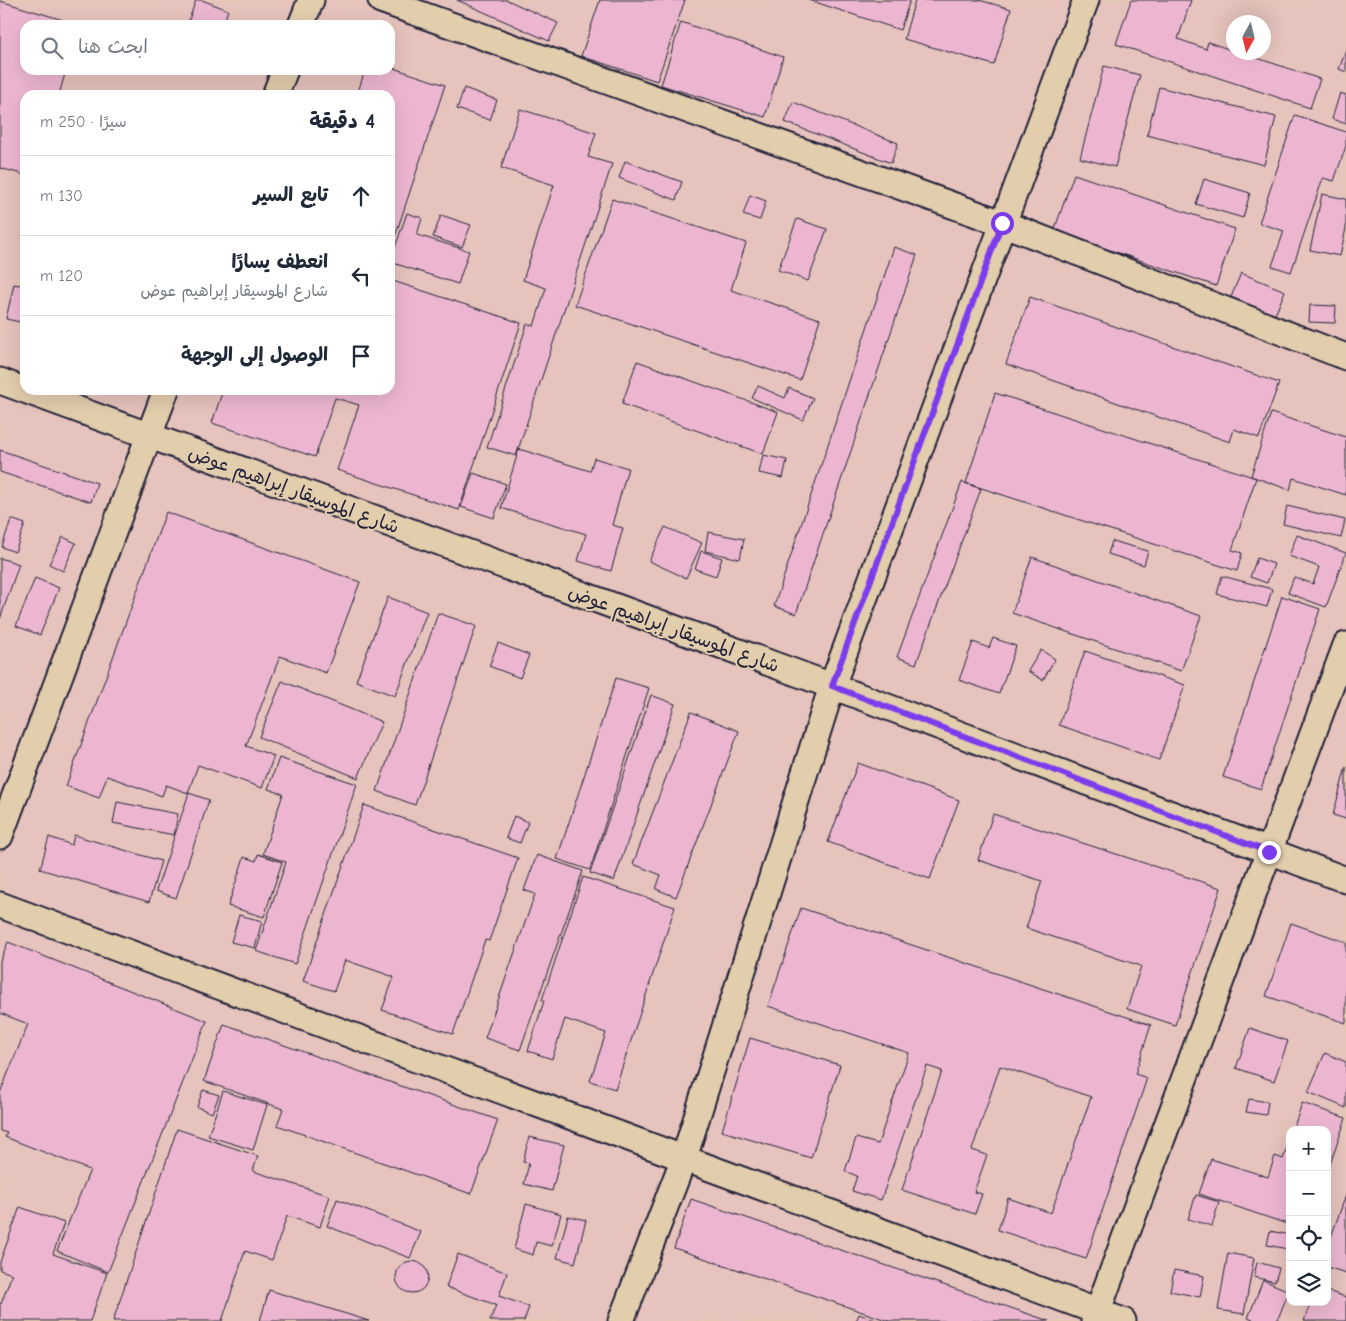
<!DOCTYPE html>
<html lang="ar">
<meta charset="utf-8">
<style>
body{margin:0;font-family:"Comic Neue","Playpen Sans Arabic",sans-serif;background:#f6f6f7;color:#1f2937;direction:rtl}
.controls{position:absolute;right:15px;bottom:15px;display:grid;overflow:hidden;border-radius:10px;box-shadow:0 5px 20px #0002}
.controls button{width:45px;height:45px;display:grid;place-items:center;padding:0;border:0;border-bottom:1px solid #e0e1e3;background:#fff;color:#1f2937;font:25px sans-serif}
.compass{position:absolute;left:1226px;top:15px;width:45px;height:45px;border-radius:50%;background:#fff;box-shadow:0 5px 20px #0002;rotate:188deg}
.stop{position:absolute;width:15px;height:15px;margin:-11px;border:4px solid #7c3aed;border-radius:50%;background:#fff}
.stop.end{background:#7c3aed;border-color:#fff;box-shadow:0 1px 5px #0008}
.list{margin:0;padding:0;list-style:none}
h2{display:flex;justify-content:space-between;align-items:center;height:65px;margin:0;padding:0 20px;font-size:21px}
h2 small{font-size:16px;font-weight:400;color:#747a83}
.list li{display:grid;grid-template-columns:32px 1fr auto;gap:15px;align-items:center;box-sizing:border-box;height:80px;padding:0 20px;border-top:1px solid #e0e1e3}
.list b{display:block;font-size:19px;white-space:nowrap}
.list p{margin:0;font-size:16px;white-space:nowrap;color:#747a83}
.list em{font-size:16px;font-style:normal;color:#747a83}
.icon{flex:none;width:28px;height:28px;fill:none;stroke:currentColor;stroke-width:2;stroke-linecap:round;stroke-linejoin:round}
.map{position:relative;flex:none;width:1346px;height:1321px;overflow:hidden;direction:ltr}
.search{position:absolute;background:#fff;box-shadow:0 5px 20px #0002;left:20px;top:20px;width:375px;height:55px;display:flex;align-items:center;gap:12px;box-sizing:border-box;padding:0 18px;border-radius:15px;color:#747a83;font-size:19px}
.panel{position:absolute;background:#fff;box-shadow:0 5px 20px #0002;left:20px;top:90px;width:375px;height:305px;border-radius:15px;direction:rtl}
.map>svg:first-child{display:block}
.built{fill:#e6c3bc;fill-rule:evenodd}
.building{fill:#ecb6d0;stroke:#22223b}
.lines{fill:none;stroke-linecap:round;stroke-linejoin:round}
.minor-casing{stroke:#22223b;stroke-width:29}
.minor{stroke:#e2cdac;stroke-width:25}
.route{stroke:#7c3aed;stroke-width:6}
.labels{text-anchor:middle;stroke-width:4;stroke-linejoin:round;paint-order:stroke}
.street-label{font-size:19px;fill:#22223b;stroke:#e2cdac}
</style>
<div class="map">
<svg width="1346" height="1321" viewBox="0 0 1346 1321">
<rect width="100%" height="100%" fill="#e4c8b3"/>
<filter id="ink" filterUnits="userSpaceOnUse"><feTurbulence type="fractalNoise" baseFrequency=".02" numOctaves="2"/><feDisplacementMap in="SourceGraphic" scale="10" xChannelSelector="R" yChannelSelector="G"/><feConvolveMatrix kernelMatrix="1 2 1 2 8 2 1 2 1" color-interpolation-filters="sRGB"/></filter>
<g filter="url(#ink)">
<path class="built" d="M0 0H1346V1321H0ZM1234 22H1264V52H1234ZM25 25H390V70H25ZM25 95H390V390H25ZM1290 1130H1327V1302H1290Z"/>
<g class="building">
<path d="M196 0H202L228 10 223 25H187Z"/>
<path d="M457 0H507L558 23 549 41Z"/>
<path d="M600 0H685L657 81 581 56Z"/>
<path d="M809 0H910L900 30Z"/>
<path d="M915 0H979L1011 9 994 65 904 39Z"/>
<path d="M1131 0H1191L1178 39 1206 49 1208 42 1234 51V52H1239L1320 79 1310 108 1116 44Z"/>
<path d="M0 1 80 25H25V70H66L59 95H25V175L0 168Z"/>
<path d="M681 22 783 57 765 117 661 85Z"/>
<path d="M1346 50V72L1339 69Z"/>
<path d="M1104 66 1140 75 1115 167 1080 158Z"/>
<path d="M390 67 445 85 390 252V95H357L365 70H390Z"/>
<path d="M1159 87 1276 117 1264 165 1147 135Z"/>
<path d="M464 88 497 100 490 120 457 109Z"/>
<path d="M1340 93 1346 95V124L1332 119Z"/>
<path d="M793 102 898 143 891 163 785 122Z"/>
<path d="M520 109 596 133 588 157 612 164 516 456 487 447 527 324 534 326 546 288 523 280 554 185 501 168Z"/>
<path d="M1295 115 1346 132V146L1334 181 1323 178 1291 272 1272 266 1284 231 1259 223Z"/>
<path d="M625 161 682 182 676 200 619 178Z"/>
<path d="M1074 174 1235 229 1216 286 1054 231Z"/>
<path d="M1204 179 1250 193 1243 218 1196 204Z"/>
<path d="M1322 194 1346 199V228L1340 256 1310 250Z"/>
<path d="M750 195 766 201 760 220 743 215Z"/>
<path d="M612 199 746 243 731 290 820 319 800 380 575 305Z"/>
<path d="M407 213 422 218 417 235 469 251 458 284 390 262Z"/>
<path d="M441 215 471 225 462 247 433 237Z"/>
<path d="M797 219 827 229 808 281 778 270Z"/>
<path d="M894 247 917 255 796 614 774 606Z"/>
<path d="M1241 273 1285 291 1275 315 1231 297Z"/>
<path d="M390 280 521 323 459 510 337 470 359 405 335 398 315 457 212 423 223 390H390Z"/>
<path d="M14 284 25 286V323L6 319Z"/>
<path d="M1030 297 1279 383 1259 438 1234 429 1230 442 1006 364Z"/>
<path d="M1310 305 1336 306 1335 323 1309 322Z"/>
<path d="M637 361 778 412 763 454 622 404Z"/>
<path d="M758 386 785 398 789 388 813 398 803 420 752 398Z"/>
<path d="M995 393 1256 478 1232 550 1242 553 1237 571 966 483Z"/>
<path d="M1271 413 1346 437V495L1293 478 1290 490 1251 476Z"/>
<path d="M519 449 590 471 594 458 628 468 612 525 623 528 611 571 578 561 586 534 501 508Z"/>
<path d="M0 450 97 483 91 502 0 472Z"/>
<path d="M763 455 787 460 783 478 759 473Z"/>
<path d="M473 473 506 484 494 518 461 507Z"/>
<path d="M962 482 981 489 916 664 897 657Z"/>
<path d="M1287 506 1345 520 1341 538 1283 524Z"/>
<path d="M166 512 360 582 326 673 280 656 246 746 274 756 262 788 198 765 188 793 166 785 162 796 107 776 99 798 66 786Z"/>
<path d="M11 519 25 524 15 552 2 547Z"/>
<path d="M665 527 702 543 686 578 649 561Z"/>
<path d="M708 532 744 539 740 559 705 551Z"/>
<path d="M1297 535 1346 553 1326 607 1288 593 1294 577 1313 584 1319 567 1289 556Z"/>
<path d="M63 537 76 543 63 571 49 564Z"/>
<path d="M1112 541 1148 551 1144 565 1108 554Z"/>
<path d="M701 551 722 558 716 576 695 569Z"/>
<path d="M1032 557 1201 616 1181 671 1012 613Z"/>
<path d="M0 558 19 564 0 619Z"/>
<path d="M1257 558 1274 564 1267 583 1250 577Z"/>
<path d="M1222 576 1272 589 1267 607 1217 594Z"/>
<path d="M35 578 59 588 40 635 16 626Z"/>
<path d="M1282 596 1320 609 1261 789 1223 777Z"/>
<path d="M388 597 427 612 395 696 356 681Z"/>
<path d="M438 613 476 626 415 805 377 791Z"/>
<path d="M993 638 1016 646 999 694 959 680 973 642 989 648Z"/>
<path d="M498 643 529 655 520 678 489 666Z"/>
<path d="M1041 650 1055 659 1043 680 1028 671Z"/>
<path d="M1085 651 1185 685 1159 760 1059 725Z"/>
<path d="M616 678 649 688 590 870 557 859Z"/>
<path d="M282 681 382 722 358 778 259 737Z"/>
<path d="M651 695 675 704 614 881 590 873Z"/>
<path d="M691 712 739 731 676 897 656 889 661 875 633 864Z"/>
<path d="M279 758 357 784 295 964 256 951 286 862 263 854 283 794 268 789Z"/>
<path d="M858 763 959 800 930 879 828 842Z"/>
<path d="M1346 767V819L1333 815Z"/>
<path d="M189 793 209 800 176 898 156 891Z"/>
<path d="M117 802 178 814 174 835 113 823Z"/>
<path d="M364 805 518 858 489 941 485 940 453 1034 382 1010 394 977 345 960 334 991 303 981Z"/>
<path d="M993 814 1221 888 1175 1025 1127 1009 1141 966 1026 928 1042 881 978 860Z"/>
<path d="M514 816 528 822 520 843 506 838Z"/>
<path d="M74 835 161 861 149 902 40 869 49 837 72 845Z"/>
<path d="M258 854 282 862 264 917 228 906 244 857 256 861Z"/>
<path d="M537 855 583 871 520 1050 485 1038 535 894 524 890Z"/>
<path d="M583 877 675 907 615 1089 590 1081 606 1033 565 1019 552 1059 528 1051 544 1001 542 1000Z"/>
<path d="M801 908 1151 1025 1135 1074 1147 1078 1086 1259 998 1230 1008 1198 1051 1213 1091 1097 1000 1066 972 1150 987 1155 974 1192 982 1194 975 1214 902 1190 942 1071 927 1066 881 1200 852 1191 857 1176 845 1171 856 1138 878 1144 909 1053 768 1006Z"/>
<path d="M239 915 262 921 255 948 231 942Z"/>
<path d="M1291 923 1346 942V1023L1266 996Z"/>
<path d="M8 942 207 1021 108 1272 57 1251 90 1170 5 1137 7 1133 0 1131V1093L28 1024 0 1013V961Z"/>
<path d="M224 1024 498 1120 471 1194 277 1125 283 1109 204 1081Z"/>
<path d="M1250 1028 1288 1041 1274 1081 1236 1068Z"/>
<path d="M750 1038 840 1065 811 1158 722 1131Z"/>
<path d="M1325 1053 1346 1062V1108L1308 1092Z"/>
<path d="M203 1090 219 1095 212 1113 197 1107Z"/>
<path d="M223 1091 267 1105 253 1150 208 1136Z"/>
<path d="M1249 1099 1268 1102 1266 1115 1246 1112Z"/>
<path d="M1302 1103 1346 1118 1327 1173V1130H1293Z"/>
<path d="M177 1129 258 1156 253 1171 330 1196 320 1227 287 1216 272 1260 245 1251 222 1321H113Z"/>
<path d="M529 1137 564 1145 552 1191 524 1184 529 1163 523 1162Z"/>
<path d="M1290 1138V1225L1199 1194 1211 1159 1268 1177 1275 1156 1283 1159Z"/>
<path d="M1196 1195 1219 1202 1212 1226 1188 1219Z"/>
<path d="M1346 1195V1273L1327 1267V1248Z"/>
<path d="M337 1199 421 1232 410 1258 327 1226Z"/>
<path d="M691 1199 1049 1321H889L674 1248Z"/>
<path d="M526 1204 561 1214 552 1246 536 1242 533 1255 514 1249Z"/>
<path d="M20 1207 64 1223 53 1254 107 1273 90 1321H4L0 1319V1303L1 1304 12 1274 0 1270V1262Z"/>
<path d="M568 1216 586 1220 575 1263 557 1258Z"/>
<path d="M1270 1231 1290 1235 1288 1249 1267 1245Z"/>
<path d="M1228 1253 1254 1258 1244 1314 1218 1310Z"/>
<path d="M458 1254 507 1273 499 1296 529 1307 524 1321H490L496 1305 446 1287Z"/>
<circle cx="412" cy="1277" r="16"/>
<path d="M1257 1262 1279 1268 1275 1282 1254 1277Z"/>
<path d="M1174 1270 1204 1276 1200 1297 1170 1291Z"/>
<path d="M1263 1280 1289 1291 1277 1321H1255L1248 1318Z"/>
<path d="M269 1290 369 1321H260Z"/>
<path d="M1327 1291 1346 1297V1321H1304L1311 1302H1327Z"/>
<path d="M859 1314 877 1321H856Z"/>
</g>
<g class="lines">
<defs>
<g id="minor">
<path d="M381 0 1002 223 1346 357"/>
<path d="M301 25 311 0"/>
<path d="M275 95 285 70"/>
<path d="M0 381 832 686 1346 880"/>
<path d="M0 836 166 390"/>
<path d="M0 905 1123 1321"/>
<path d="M621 1321 684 1158 832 686 1086 0"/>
<path d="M1094 1321 1346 645"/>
</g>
</defs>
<use href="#minor" class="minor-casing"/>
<use href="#minor" class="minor"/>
</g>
</g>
<g class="lines" filter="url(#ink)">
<path class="route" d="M1002 223 832 686 1269 852"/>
</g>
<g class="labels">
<g class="street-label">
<text transform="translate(294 489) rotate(20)" y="7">شارع الموسيقار إبراهيم عوض</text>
<text transform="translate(674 628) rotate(20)" y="7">شارع الموسيقار إبراهيم عوض</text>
</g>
</g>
</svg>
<div class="controls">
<button>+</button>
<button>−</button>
<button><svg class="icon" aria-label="locate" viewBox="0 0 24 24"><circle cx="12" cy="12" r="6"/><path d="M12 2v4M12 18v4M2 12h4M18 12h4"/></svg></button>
<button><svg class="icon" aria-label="layers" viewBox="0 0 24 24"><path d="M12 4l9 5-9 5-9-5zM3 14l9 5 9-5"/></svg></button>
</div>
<svg class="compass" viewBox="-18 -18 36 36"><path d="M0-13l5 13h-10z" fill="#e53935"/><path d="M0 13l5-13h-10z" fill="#747a83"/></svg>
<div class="stop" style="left:1002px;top:223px"></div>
<div class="stop end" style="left:1269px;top:852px"></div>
<div class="search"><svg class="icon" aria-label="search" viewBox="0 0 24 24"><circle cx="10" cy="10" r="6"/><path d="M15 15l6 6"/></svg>ابحث هنا</div>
<section class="panel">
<h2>4 دقيقة<small>سيرًا · 250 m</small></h2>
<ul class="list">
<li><svg class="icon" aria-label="ahead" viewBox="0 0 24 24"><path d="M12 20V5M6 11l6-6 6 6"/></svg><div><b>تابع السير</b></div><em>130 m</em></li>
<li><svg class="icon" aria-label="left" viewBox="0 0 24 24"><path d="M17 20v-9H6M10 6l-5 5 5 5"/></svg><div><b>انعطف يسارًا</b><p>شارع الموسيقار إبراهيم عوض</p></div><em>120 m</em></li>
<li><svg class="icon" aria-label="arrive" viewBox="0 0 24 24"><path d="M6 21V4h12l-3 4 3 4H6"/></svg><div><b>الوصول إلى الوجهة</b></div></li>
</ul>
</section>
</div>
